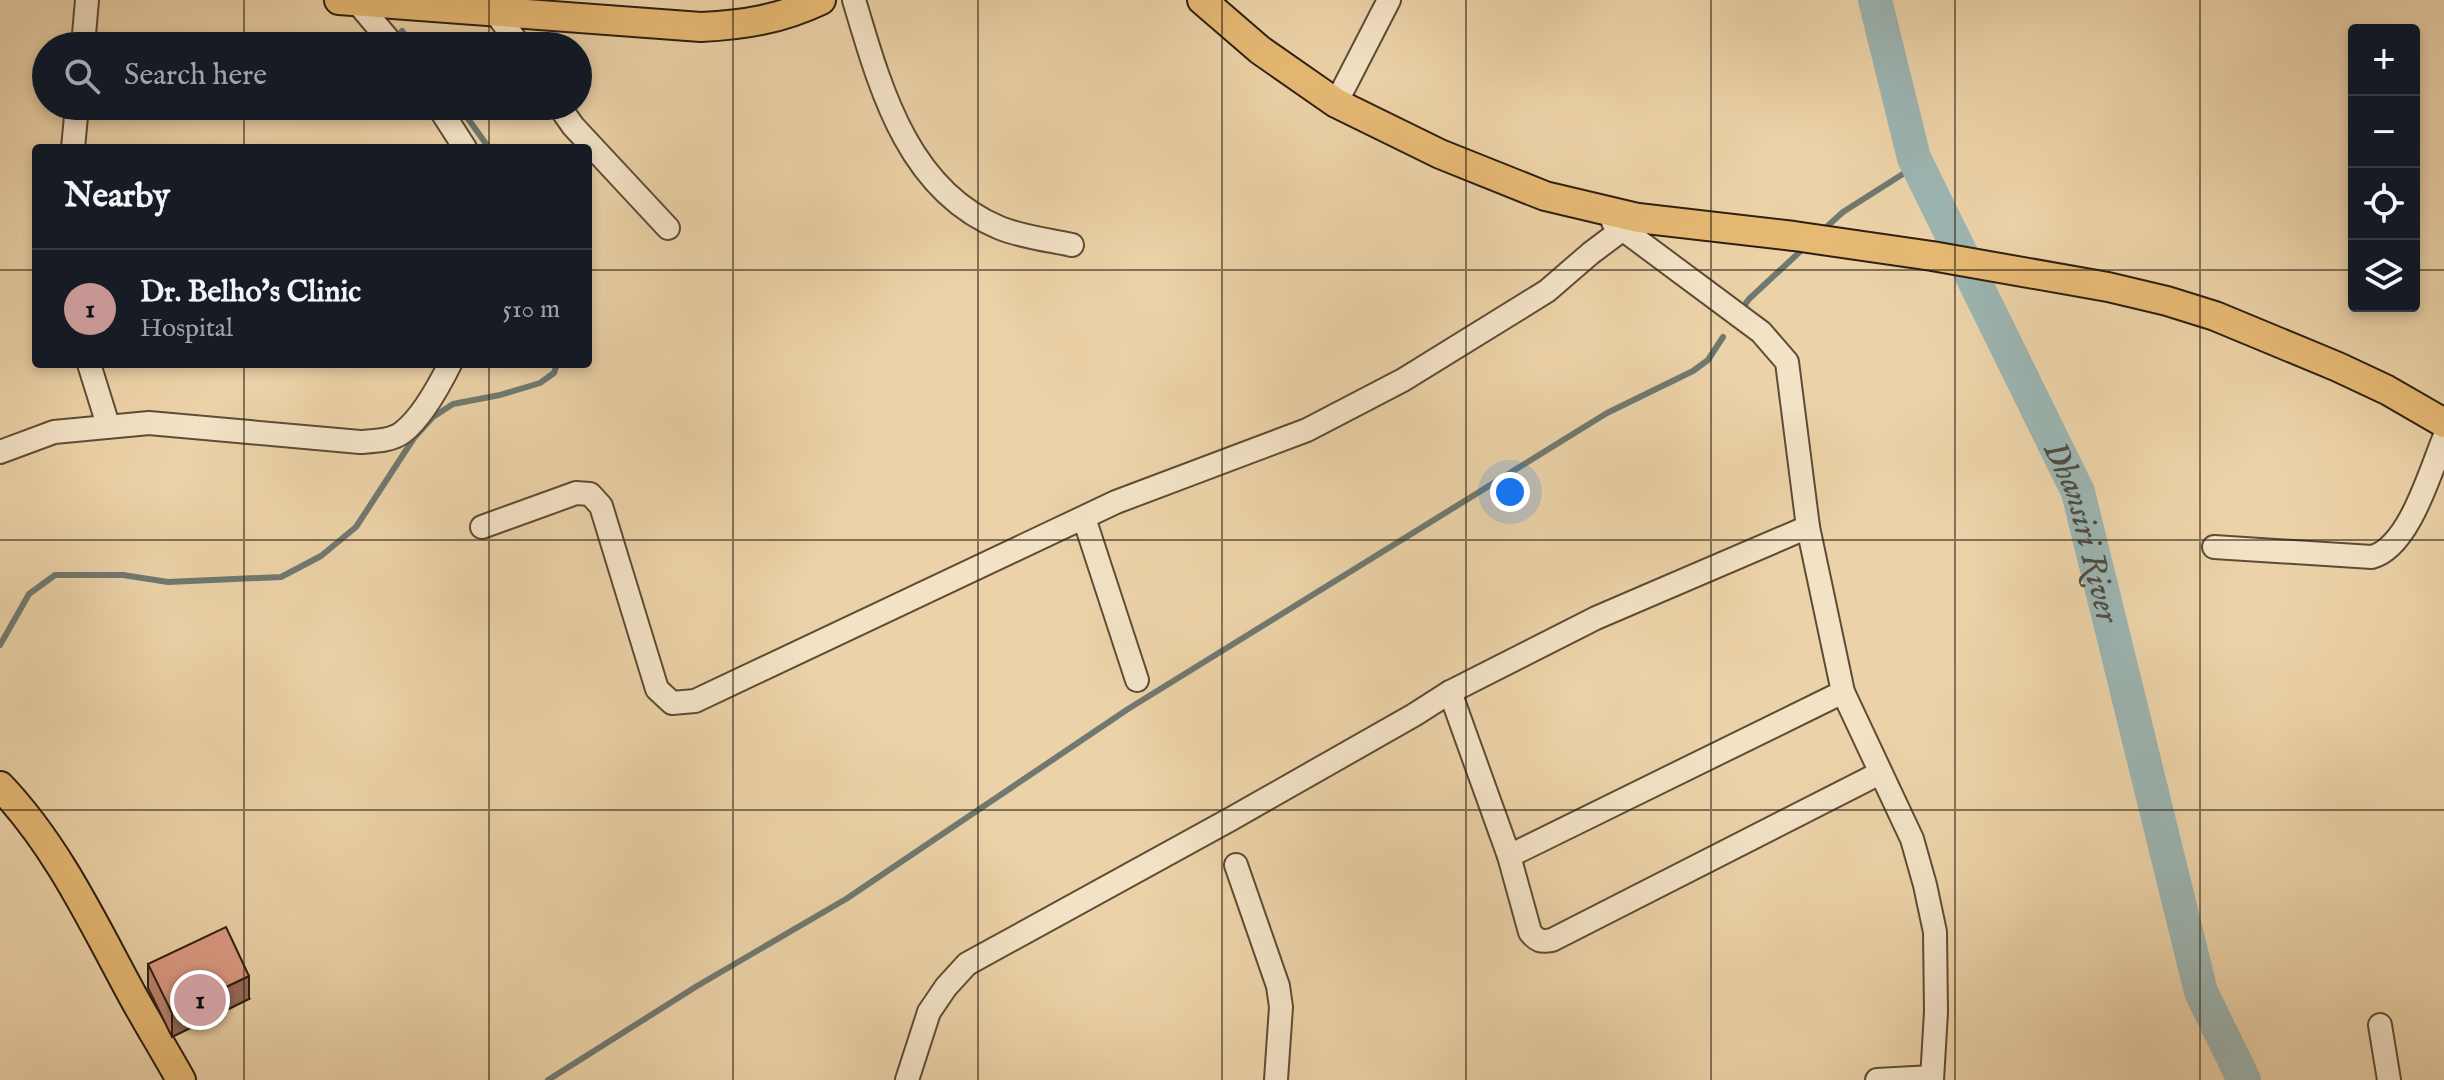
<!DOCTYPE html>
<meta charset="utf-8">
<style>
body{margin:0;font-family:"IM FELL English",serif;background:#242831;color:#f1f3f6}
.controls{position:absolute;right:24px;top:24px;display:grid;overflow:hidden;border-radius:8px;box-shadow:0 4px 12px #0003}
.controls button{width:72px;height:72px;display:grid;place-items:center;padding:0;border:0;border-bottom:2px solid #363941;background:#171b24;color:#f1f3f6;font:40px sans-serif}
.you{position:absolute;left:1510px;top:492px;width:28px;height:28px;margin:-20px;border:6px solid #fff;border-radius:50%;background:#1a73e8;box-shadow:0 0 0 12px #1a73e833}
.badge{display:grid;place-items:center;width:52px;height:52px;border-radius:50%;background:#c59692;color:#111;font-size:26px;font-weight:700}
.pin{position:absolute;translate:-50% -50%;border:4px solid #fff;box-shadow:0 2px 8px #0006}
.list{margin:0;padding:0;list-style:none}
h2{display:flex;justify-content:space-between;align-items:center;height:104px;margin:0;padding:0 32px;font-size:34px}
h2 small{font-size:26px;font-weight:400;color:#9ea1a6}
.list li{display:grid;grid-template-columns:52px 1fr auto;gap:24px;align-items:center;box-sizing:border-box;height:120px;padding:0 32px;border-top:2px solid #363941}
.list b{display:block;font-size:30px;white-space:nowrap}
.list p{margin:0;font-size:26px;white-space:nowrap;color:#9ea1a6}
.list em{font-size:26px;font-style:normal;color:#9ea1a6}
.icon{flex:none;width:44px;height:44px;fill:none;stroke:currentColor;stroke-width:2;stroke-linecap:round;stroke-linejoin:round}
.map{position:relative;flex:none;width:2444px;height:1080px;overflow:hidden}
.search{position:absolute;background:#171b24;box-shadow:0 4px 12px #0003;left:32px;top:32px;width:560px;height:88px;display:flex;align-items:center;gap:20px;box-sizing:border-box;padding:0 28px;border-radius:44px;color:#9ea1a6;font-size:30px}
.panel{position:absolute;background:#171b24;box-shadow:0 4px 12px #0003;left:32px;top:144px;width:560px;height:224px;border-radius:8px}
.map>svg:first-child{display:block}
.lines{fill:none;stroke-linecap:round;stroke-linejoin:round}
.stream{stroke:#707971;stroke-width:6}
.river{stroke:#9cb5b2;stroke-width:34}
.minor-casing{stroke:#5e4c36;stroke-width:26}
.major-casing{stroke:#2e2010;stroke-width:32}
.minor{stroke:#f3e2c6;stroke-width:22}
.major{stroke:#e6b974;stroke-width:28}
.wall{fill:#bd8572;stroke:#2e2010;stroke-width:2}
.shaded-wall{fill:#9a6c5d;stroke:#2e2010;stroke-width:2}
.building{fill:#dc9b85;stroke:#2e2010;stroke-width:2}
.grid{fill:none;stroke:#2e2010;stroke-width:2;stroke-opacity:0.55}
.labels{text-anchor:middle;stroke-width:7;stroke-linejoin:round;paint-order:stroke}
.water-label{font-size:34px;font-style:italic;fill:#4f4d41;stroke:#f3e2c6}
</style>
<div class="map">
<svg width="2444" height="1080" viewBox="0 0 2444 1080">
<rect width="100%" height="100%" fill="#ecd2a8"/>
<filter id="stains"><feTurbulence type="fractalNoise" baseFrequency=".0025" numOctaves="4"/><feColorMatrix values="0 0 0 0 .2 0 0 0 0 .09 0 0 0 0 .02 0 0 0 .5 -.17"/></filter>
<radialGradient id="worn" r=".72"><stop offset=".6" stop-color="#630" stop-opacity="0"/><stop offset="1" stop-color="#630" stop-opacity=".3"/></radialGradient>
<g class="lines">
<g class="stream">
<path d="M402 31 413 46"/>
<path d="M459 106 489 148"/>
<path d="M1822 231 1843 212 1917 165"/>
<path d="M1742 309 1749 299 1805 247"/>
<path d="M0 645 29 594 55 575H123L168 582 281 577 321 556 356 527 414 438 433 417 453 404 500 395 540 383 554 373 557 364"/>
<path d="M548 1080 697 986 846 899 1128 709 1607 413 1693 371 1708 360 1723 337"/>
</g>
<path class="river" id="s1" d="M1875 0 1914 158 2078 492 2201 992 2244 1080"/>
<defs>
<g id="minor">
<path d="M854 0C880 87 907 190 1000 228 1022 237 1049 240 1072 245"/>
<path d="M356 1 394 46"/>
<path d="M489 4 520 46"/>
<path d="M83 46 87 0"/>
<path d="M1336 103 1389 0"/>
<path d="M438 106 465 148"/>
<path d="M559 106 573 126 668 228"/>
<path d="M73 148 77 106"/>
<path d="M1613 222 1761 332 1787 362 1808 527 1843 692 1912 839 1925 885 1935 932 1936 1012 1932 1080"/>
<path d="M89 364 108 425"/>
<path d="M0 452 54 432 149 423 360 442C374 441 392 441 403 432 421 418 440 384 450 364"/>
<path d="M1084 518 1137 680"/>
<path d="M482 527 576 493 590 494 601 506 657 689 672 703 695 701 1116 502 1307 430 1403 380 1547 291 1591 253 1623 229"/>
<path d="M2214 547 2372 557C2409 547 2430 472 2444 438"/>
<path d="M1450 692 1509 856 1530 932C1537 941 1541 942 1552 940L1880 773"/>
<path d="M1509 856 1843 692"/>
<path d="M1236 865 1278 986 1281 1007 1276 1080"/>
<path d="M2380 1025 2389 1080"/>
<path d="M907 1080 929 1012 946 987 967 964 1231 819 1414 715 1450 692 1596 618 1808 527"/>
<path d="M1877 1080 1932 1077"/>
</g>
<g id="major">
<path d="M339 0 701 27C744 25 781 19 821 0"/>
<path d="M1202 0 1260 50 1336 103 1440 154 1545 196 1638 218 1794 236 1932 256 2108 287 2167 301 2215 316 2338 367 2387 390 2444 423"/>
<path d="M0 786C59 848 94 925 135 1000 150 1027 166 1053 181 1080"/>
</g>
</defs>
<use href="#minor" class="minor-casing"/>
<use href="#major" class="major-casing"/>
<use href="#minor" class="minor"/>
<use href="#major" class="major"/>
</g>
<path class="wall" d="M148 964 249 999 172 1037 148 988Z"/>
<path class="shaded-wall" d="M249 976V999L172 1037V1013Z"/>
<path class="building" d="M226 927 249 976 172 1013 148 964Z"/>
<path class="grid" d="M244 0V46M489 0V46M733 0V1080M978 0V1080M1222 0V1080M1466 0V1080M1711 0V1080M1955 0V1080M2200 0V1080M244 106V148M489 106V148M0 270H36M588 270H2354M2414 270H2444M244 364V1080M489 364V1080M0 540H2444M0 810H2444"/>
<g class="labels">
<g class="water-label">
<text dy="12" stroke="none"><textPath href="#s1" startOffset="574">Dhansiri River</textPath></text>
</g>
</g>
<rect width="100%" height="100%" filter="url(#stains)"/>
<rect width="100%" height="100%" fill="url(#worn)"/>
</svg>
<div class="controls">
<button>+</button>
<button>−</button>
<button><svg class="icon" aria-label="locate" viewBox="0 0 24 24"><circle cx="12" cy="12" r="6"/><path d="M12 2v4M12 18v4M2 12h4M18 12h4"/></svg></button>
<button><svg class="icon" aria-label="layers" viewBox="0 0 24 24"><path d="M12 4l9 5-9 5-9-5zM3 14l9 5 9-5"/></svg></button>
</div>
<div class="you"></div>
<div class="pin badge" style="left:200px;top:1000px">1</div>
<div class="search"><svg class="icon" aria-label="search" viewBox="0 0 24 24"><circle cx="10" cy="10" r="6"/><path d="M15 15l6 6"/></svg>Search here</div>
<section class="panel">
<h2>Nearby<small></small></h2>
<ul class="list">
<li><span class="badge">1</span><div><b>Dr. Belho's Clinic</b><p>Hospital</p></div><em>510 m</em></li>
</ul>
</section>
</div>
